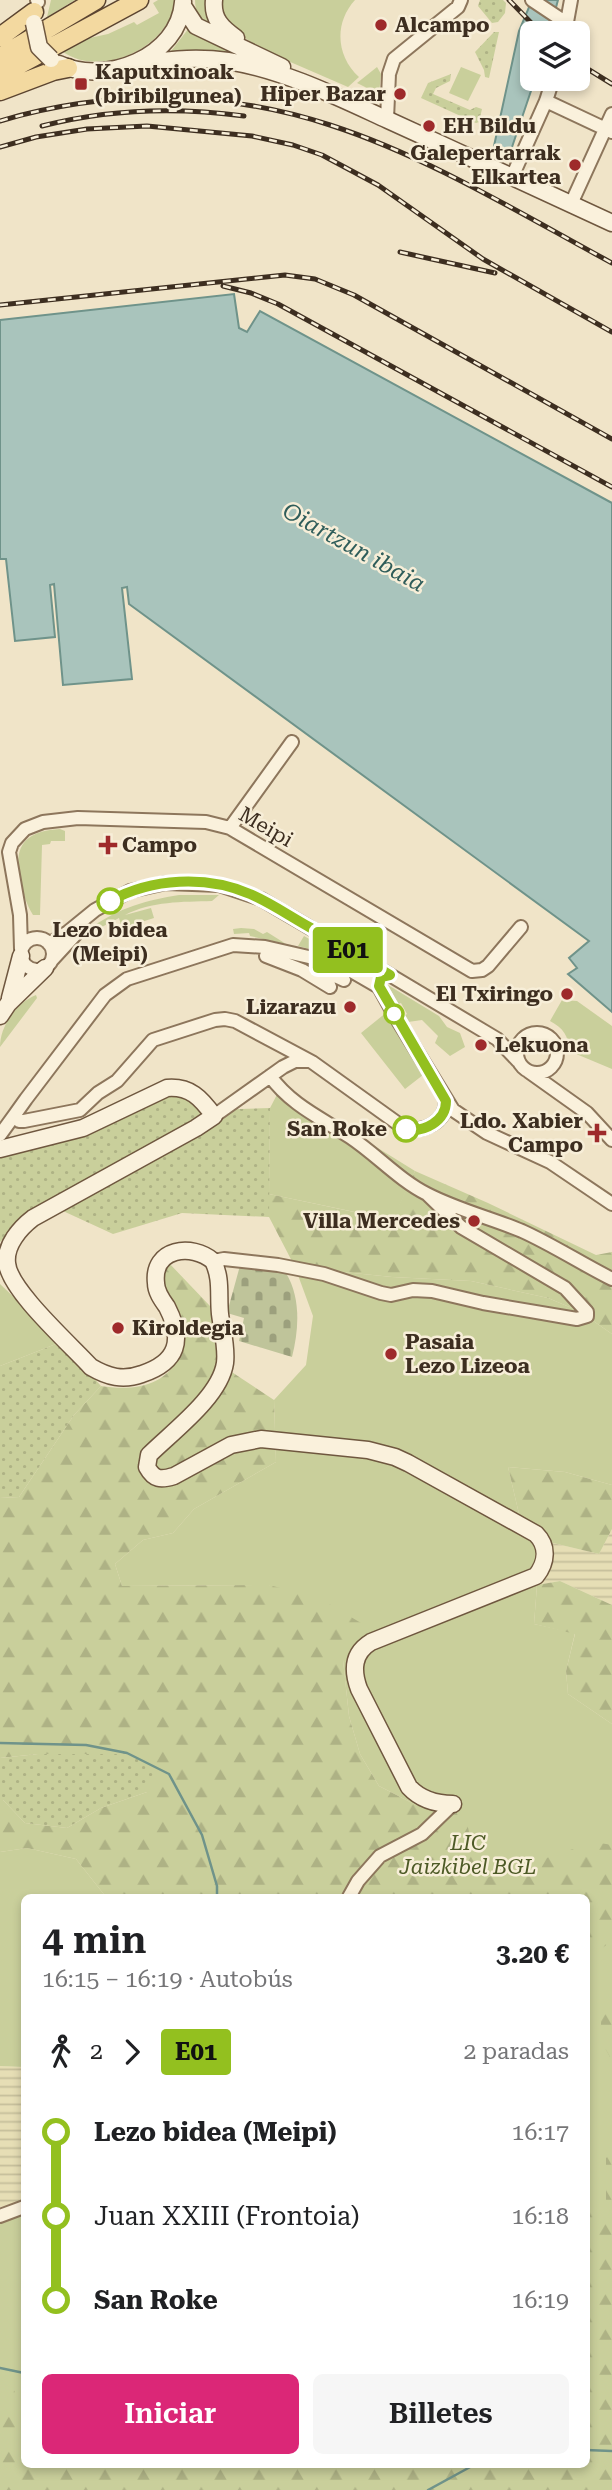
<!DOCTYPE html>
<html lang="es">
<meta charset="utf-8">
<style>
body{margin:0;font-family:"Roboto Serif",serif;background:#f6f6f6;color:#202124;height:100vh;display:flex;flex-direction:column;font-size:26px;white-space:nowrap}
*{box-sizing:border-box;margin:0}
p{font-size:23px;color:#757577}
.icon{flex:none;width:38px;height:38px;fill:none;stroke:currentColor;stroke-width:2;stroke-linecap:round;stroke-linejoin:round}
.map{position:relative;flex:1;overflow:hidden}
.sheet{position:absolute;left:21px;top:1894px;width:569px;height:574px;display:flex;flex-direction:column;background:#fff;border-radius:10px;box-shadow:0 4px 10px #0003}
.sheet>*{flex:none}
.badge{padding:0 14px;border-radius:5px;font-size:24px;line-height:46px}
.controls{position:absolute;left:520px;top:21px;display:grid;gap:14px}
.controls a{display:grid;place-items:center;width:70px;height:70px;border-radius:10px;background:#fff;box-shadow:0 4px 10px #0003;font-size:35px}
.map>.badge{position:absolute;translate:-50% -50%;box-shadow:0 0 0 4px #fff}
.legs{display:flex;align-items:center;gap:10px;height:77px;padding:0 21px;font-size:23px}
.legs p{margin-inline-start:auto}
.headline{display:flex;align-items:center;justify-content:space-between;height:119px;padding:0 21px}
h1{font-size:38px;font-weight:600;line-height:52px}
.primary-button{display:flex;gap:14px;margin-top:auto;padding:14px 21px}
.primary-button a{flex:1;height:80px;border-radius:10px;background:#db2777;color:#fff;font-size:28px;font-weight:600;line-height:80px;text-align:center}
.primary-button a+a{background:#f6f6f6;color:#202124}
ul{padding:0 21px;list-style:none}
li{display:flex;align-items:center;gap:24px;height:84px;font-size:26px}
li i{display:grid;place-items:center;width:10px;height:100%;margin:0 9px;background:currentColor}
li i::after{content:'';width:18px;height:18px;margin:-9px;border:5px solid;border-radius:50%;background:#fff}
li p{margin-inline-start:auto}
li:first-child i{background:linear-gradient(#0000 50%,currentColor 0)}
li:last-child i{background:linear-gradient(currentColor 50%,#0000 0)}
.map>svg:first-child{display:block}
.farmland{fill:url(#farmland-rules)}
.green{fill:#c9cf9b}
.forest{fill:url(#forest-firs)}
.cemetery{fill:url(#cemetery-stones)}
.garden{fill:url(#garden-dots)}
.water{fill:#a9c4bc;stroke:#6f938a;stroke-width:2}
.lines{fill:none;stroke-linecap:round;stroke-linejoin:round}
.stream{stroke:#6f938a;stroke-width:2.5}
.street-casing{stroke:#8d765c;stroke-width:16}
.secondary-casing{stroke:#6f573f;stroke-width:19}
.primary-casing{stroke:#5b4430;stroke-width:21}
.street{stroke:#faf1dc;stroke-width:12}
.secondary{stroke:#faf1dc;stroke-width:16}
.primary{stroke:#f3d9a0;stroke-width:18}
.rail-casing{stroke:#3d2e20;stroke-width:5}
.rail{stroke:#f7eed8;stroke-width:2.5;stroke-dasharray:8;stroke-linecap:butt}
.secondary-bridge-casing{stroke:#6f573f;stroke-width:19;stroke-linecap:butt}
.secondary-bridge{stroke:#faf1dc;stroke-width:16}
.line-1-casing{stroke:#fff;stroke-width:16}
.line-1{stroke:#93c01f;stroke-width:10}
.poi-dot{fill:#9e2a2b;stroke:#f7eed8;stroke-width:2.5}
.stop-1-dot{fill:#fff;stroke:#93c01f;stroke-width:3.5}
.labels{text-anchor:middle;stroke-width:5;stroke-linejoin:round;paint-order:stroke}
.poi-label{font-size:21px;font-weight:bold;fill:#3d2e20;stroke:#f7eed8;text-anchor:start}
.street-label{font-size:21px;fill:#3d2e20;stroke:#f7eed8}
.stop-label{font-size:21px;font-weight:bold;fill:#3d2e20;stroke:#f7eed8}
.park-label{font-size:21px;font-style:italic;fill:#4d5a26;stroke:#f7eed8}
.water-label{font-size:23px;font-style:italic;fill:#2f5d5a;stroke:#f7eed8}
</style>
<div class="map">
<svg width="612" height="2490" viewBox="0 0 612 2490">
<defs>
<pattern id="farmland-rules" width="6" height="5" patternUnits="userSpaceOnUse" patternTransform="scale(1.75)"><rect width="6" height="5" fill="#e6deb5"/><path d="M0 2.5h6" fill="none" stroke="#c6bf9b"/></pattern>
<pattern id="forest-firs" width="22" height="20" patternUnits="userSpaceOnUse" patternTransform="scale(1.75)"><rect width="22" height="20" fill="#c9cf9b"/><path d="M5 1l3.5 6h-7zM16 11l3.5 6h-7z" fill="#aeb285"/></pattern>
<pattern id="cemetery-stones" width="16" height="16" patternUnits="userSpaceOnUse" patternTransform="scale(1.75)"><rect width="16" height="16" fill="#bfc49a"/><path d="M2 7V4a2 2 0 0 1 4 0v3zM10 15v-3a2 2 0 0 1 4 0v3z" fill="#9ca07d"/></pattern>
<pattern id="garden-dots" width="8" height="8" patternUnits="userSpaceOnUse" patternTransform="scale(1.75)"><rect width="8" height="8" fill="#c9cf9b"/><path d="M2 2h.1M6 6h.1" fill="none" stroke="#aeb285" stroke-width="1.8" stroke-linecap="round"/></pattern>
</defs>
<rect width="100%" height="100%" fill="#f0e4c8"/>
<path class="farmland" d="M612 1529V1605L560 1581 537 1585 553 1543 599 1554Z
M0 2066 24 2067V2200L0 2207Z"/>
<path class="green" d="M51 0H75L47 17Z
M158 0H175C171 46 103 79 63 52L85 39 108 34 134 22 137 25 159 13 153 3Z
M195 0H208L213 25 210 27C200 20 195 13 195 0Z
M219 0H355C334 23 336 56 359 77L348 87 265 51 225 25Z
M189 28 248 58 168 55Z
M377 67 381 74 379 94 357 83Z
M461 67 481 75 468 101 449 93Z
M60 829 65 831V841H51L50 844 42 845 40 915H33C26 904 23 892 20 879 13 845 26 831 60 829Z
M179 895H219L212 901C182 902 152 901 125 915L151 908 154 918 122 928 119 918 96 930 92 927C119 908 147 900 179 895Z
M241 928 254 929 263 934 267 932 286 944 250 936 249 933 234 934 233 929Z
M304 936 338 955 337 956 298 946Z
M388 985 439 1016 447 1027 460 1033 465 1047 450 1056 435 1043 438 1036 422 1020 408 1022 404 1016 407 1014 401 1003 398 1004Z
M36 995 37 998 0 1047C0 1026 16 1003 36 995Z
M562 1000 577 1001 612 1026V1069L569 1051C569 1036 563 1028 550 1021Z
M387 1012 423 1075 405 1089 361 1033Z
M282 1085 302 1101 415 1171 393 1220 269 1194 270 1108Z
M295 1267 392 1277 471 1281 548 1298 579 1311 612 1334V1485L565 1472 508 1467 519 1514 553 1543 537 1585 534 1624 575 1633 566 1671 568 1694 612 1724V2490H0V2218L24 2209V2464H586V1897H342L443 1812 416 1805 379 1786 360 1754 349 1716 343 1660 269 1585 122 1586 115 1564 143 1540 173 1533 194 1509 276 1462 274 1400 306 1365 313 1316Z
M0 1284 61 1342 0 1366Z
M27 1848 76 1859 106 1897H24V2067L0 2066V1852Z"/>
<path class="forest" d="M415 1171 488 1203 596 1255 612 1252V1334L579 1311 548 1298 471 1281 392 1277 295 1267 269 1217V1194L392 1220Z
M168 1262 210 1306 218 1363 274 1400 276 1462 194 1509 173 1533 143 1540 115 1564 122 1586 269 1585 319 1598 361 1623 343 1660 349 1716 360 1754 379 1786 416 1805 443 1812 464 1810 480 1880 594 1842 612 1845V1941L598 1951 586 1967V1897H106L76 1859 27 1848 0 1852V1800H3L25 1823 67 1828 101 1808 147 1792 136 1754H38L0 1758V1498L19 1497 74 1415 101 1386C132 1391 166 1387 180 1355 184 1346 185 1332 182 1323 173 1296 156 1295 168 1262Z
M508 1467 565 1472 612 1485V1529L599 1554 553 1543 519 1514Z
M560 1581 612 1605V1724L568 1694 566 1671 575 1634 534 1624 537 1585Z
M612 2003V2056L610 2057 601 2041V2010Z
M612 2153V2490H0V2429L21 2372 24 2370V2464H586V2274L592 2271 586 2251V2201L606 2204V2158Z"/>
<path class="cemetery" d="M241 1262 286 1273C301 1298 299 1329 292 1357L239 1341 244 1318 227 1313Z"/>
<path class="garden" d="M480 0H503L506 3 505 13 498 22 492 23 478 6Z
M494 32H499L489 78 485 77 484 70 475 52Z
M451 74 450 81 436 88 433 94 470 110 476 107 482 109 479 122 476 123 421 98 428 83Z
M167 1088 209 1110 270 1108 269 1217 182 1213 113 1234 63 1211 34 1207 0 1242V1149L76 1130Z
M61 1342 101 1386 74 1415 19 1497 0 1498V1366Z
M38 1754H136L156 1767 147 1792 101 1808 67 1828 25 1823 3 1800H0V1758Z"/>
<path class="water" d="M532 0H558L549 33H532V79H535L510 153 494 146 519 31Z
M234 294 239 328 247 332 260 311 612 503V1012L568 974 577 968 569 958 589 941 129 604 127 587 122 588 132 679 63 685 54 584 50 585 55 637 15 641 6 559H0V320Z"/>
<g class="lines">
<path class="stream" d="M0 1743 86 1745 127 1753 169 1774 202 1835 217 1886V1897
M0 2368 24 2373
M586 2450 612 2451
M428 2490 472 2466 482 2464"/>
<g class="street-casing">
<path id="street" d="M37 0 38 2
M532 0 559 18
M565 33 571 0
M546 101 612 132
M387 119 389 74 394 59 458 7 461 0
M512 177 546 101 553 79
M571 204 612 114
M230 828 292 742
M21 954a16 16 0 1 1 32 0a16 16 0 1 1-32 0Z
M49 944 68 932 95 910 130 891 166 883 219 885 261 899 353 953 497 1039 518 1061
M21 949 20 915 9 852 12 843 25 829 43 822 78 818 206 822 230 828 472 971 482 970 488 966 521 927
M353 953 355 962 348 966 265 947 233 945 127 979 105 995 26 1099 16 1113V1117L19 1121H24L80 1110 98 1093 117 1081 153 1040 215 1020 225 1019 235 1021 312 1062 404 1128C422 1133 446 1123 446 1101
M266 956 302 970 330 987 322 970 344 980
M52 960 76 934
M372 964 379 987 394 1014 453 1110 487 1133 550 1162 612 1204
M341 965 379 987
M517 1053a20 20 0 1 1 40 0a20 20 0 1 1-40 0Z
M528 1071 587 1113 612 1140
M270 1076C291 1105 321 1118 350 1137 377 1155 399 1180 427 1194 458 1210 491 1218 522 1231 553 1245 582 1264 612 1279
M214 1116 283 1067 295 1061H308
M0 1135 16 1113
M213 1261 224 1259 278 1265 324 1274 381 1293 391 1295 413 1290 432 1291 483 1303 577 1319 587 1316V1312L565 1288 461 1227 427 1194
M349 1897 358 1881 380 1856 422 1834 453 1804
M0 2216 24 2207"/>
</g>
<g class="secondary-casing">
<path id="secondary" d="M214 0C212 19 222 28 236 38
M183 6 196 26 282 67
M59 64C105 86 179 57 183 2
M127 66C162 60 194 56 228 61 284 70 338 97 388 120 463 154 538 189 612 223
M10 998 21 956
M0 1016 8 1004 45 968
M0 1149 83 1128 167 1088C190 1086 201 1098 214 1116L196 1128 33 1218C20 1228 5 1245 7 1263 9 1290 71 1345 91 1367 108 1377 123 1381 142 1374 178 1362 184 1340 167 1307 162 1300 156 1292 156 1283 152 1248 192 1243 213 1261 222 1279 218 1295 220 1314 222 1330 227 1347 225 1363 220 1397 172 1432 149 1455L147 1467C154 1480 161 1480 174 1476L231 1445 261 1439 368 1450 395 1457 408 1463 536 1534C548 1546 547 1562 536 1576L371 1642C353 1653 352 1670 359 1689L409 1787C421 1800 436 1804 453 1804"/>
</g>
<g class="primary-casing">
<path id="primary" d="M0 37 34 12
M0 57 96 0
M0 75 139 0
M0 91 53 71 68 68"/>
</g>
<use href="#street" class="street"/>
<use href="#secondary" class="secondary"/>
<use href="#primary" class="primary"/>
<g class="rail-casing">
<path id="rail" d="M509 0 541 33
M578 63 612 84
M0 121C108 89 223 90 330 125 429 157 521 214 612 263
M42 126C108 109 177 107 244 116
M0 147 36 137 87 129 147 126 252 136 293 145 322 155 378 185 483 259 612 332
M400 252 495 273
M223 286 251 293 278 304 612 487
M0 305 285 275 315 279 354 295 612 439"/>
</g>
<use href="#rail" class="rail"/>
<g class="secondary-bridge-casing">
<path id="secondary-bridge" d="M34 23 39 47 51 59"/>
</g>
<use href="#secondary-bridge" class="secondary-bridge"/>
</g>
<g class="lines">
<g class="line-1-casing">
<path id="line-1" d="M110 901C152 878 206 875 250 894 271 903 291 917 311 928 338 944 364 959 390 975L381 977 379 986 446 1101C446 1121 424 1133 406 1129"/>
</g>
<use href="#line-1" class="line-1"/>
</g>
<g class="poi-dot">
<circle cx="381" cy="25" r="7"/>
<rect x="74" y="77" width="14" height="14" rx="3.5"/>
<circle cx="400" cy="94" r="7"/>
<circle cx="429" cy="126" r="7"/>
<circle cx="575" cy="165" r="7"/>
<path d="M104.5 834.5h7v7h7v7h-7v7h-7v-7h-7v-7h7z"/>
<circle cx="567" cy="994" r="7"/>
<circle cx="350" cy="1007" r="7"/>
<circle cx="481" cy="1045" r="7"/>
<path d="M593.5 1122.5h7v7h7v7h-7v7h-7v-7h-7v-7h7z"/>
<circle cx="474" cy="1221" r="7"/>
<circle cx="118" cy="1328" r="7"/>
<circle cx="391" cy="1354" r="7"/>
</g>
<g class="stop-1-dot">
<circle cx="110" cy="901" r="12"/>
<circle cx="394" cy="1014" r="9"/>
<circle cx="406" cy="1129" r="12"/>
</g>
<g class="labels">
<g class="poi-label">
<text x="395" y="32">Alcampo</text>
<text x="95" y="79">Kaputxinoak<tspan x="95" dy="24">(biribilgunea)</tspan></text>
<text x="386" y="101" text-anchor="end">Hiper Bazar</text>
<text x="443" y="133">EH Bildu</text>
<text x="561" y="160" text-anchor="end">Galepertarrak<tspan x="561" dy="24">Elkartea</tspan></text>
<text x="122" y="852">Campo</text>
<text x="553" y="1001" text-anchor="end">El Txiringo</text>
<text x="336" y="1014" text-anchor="end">Lizarazu</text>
<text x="495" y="1052">Lekuona</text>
<text x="583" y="1128" text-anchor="end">Ldo. Xabier<tspan x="583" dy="24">Campo</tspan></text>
<text x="460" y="1228" text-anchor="end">Villa Mercedes</text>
<text x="132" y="1335">Kiroldegia</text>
<text x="405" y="1349">Pasaia<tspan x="405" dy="24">Lezo Lizeoa</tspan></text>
</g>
<g class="street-label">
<text transform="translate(266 827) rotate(30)" y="7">Meipi</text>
</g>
<g class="stop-label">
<text x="110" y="937">Lezo bidea<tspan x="110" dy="24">(Meipi)</tspan></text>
<text x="387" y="1136" text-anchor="end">San Roke</text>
</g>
<g class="park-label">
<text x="468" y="1850">LIC<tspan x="468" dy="24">Jaizkibel BGL</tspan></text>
</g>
<g class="water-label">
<text transform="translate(354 547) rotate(29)" y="8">Oiartzun ibaia</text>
</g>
</g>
</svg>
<div class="controls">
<a><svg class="icon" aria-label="layers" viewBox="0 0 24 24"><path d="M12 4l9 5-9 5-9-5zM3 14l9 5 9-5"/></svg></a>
</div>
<b class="badge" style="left:348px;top:950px;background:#93c01f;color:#111">E01</b>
<section class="sheet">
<div class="headline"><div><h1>4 min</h1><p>16:15 – 16:19 · Autobús</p></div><b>3.20 €</b></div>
<div class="legs"><svg class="icon" aria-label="walk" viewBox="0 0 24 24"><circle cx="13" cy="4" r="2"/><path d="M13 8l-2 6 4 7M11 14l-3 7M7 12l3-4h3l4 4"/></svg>2<svg class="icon" aria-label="forward" viewBox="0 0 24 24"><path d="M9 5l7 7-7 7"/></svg><b class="badge" style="background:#93c01f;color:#111">E01</b><p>2 paradas</p></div>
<ul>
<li><i style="color:#93c01f"></i><b>Lezo bidea (Meipi)</b><p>16:17</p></li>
<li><i style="color:#93c01f"></i><span>Juan XXIII (Frontoia)</span><p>16:18</p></li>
<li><i style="color:#93c01f"></i><b>San Roke</b><p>16:19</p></li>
</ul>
<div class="primary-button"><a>Iniciar</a><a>Billetes</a></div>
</section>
</div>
